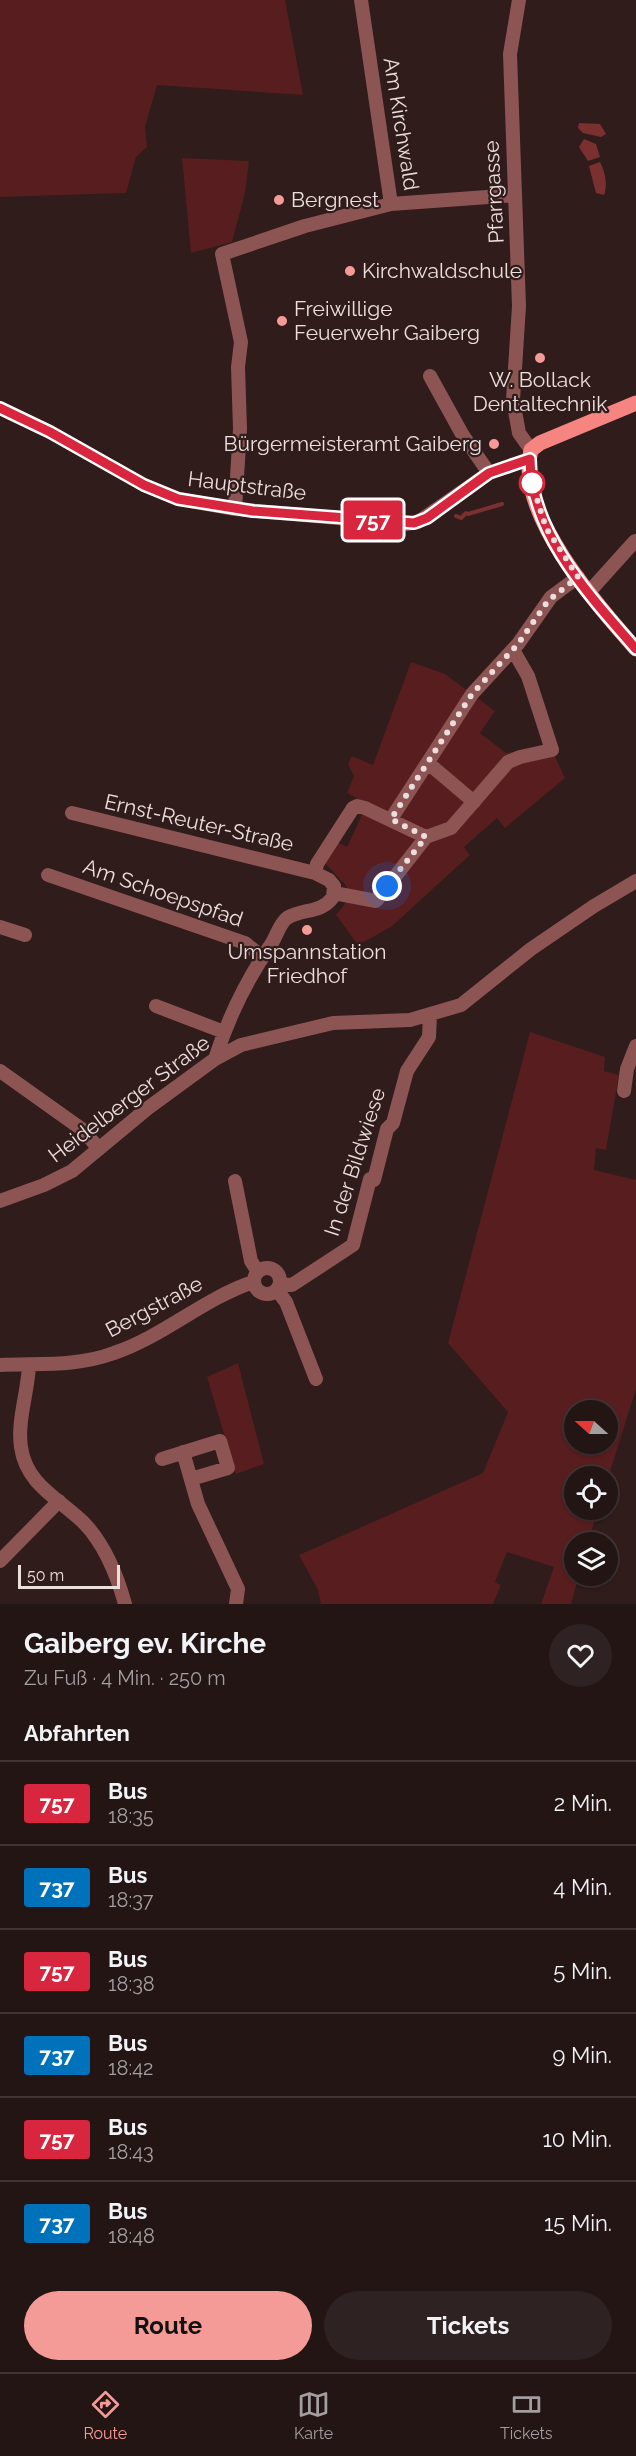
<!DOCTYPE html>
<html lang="de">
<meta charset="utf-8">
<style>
body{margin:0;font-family:Raleway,sans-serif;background:#2f2222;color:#f1f3f6;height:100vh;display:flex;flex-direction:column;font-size:22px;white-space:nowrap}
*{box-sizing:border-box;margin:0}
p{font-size:20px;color:#a39fa0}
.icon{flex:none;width:33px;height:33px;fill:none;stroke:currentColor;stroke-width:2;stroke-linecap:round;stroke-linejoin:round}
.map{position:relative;height:1604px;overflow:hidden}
.panel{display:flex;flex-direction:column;background:#231514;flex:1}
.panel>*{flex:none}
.badge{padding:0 12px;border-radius:4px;font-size:21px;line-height:39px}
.needle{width:39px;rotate:291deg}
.buttons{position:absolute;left:564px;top:1400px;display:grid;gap:12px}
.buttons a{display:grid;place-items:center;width:54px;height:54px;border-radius:50%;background:#231514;box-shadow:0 2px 4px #0004,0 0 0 2px #403434;font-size:30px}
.scale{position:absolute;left:18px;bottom:15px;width:102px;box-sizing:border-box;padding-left:6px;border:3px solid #ecdedd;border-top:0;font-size:16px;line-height:21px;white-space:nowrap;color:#ecdedd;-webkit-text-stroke:4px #2f1c1b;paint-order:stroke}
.you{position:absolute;width:30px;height:30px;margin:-15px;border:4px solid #fff;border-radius:50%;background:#1a73e8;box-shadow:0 0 0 9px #1a73e833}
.map>.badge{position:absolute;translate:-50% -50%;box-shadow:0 0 0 3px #fff}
h2{padding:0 24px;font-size:22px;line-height:54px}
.round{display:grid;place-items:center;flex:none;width:63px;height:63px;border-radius:32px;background:#2f2222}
.summary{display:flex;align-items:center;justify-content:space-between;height:102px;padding:0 24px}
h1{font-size:28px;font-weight:700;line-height:45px}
.primary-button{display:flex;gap:12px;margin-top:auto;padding:12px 24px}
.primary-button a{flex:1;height:69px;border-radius:36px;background:#f59b97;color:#111;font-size:24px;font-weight:700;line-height:69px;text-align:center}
.primary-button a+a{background:#2f2222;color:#f1f3f6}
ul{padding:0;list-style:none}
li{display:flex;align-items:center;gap:18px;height:84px;padding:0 24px;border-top:2px solid #403434}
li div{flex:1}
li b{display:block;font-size:22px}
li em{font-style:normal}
li .badge{min-width:66px;font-weight:700;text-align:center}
.dock{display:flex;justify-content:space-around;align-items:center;height:84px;border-top:2px solid #403434;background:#231514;font-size:16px;color:#a39fa0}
.dock a{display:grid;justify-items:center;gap:3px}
.dock .selected{color:#f59b97}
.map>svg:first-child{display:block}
.green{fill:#581d1e;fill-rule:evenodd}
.water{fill:#7b3030}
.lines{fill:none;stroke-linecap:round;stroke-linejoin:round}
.stream{stroke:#7b3030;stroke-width:4}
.minor{stroke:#8c5452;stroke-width:14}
.major{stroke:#f68481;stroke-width:15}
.line-casing{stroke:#fff;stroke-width:14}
.line{stroke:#d7263d;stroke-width:9}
.walk{stroke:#ecdedd;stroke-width:6;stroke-dasharray:0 10.8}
.poi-dot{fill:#f59b97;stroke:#2f1c1b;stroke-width:2}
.stop-dot{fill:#fff;stroke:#d7263d;stroke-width:3}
.labels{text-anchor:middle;stroke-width:4.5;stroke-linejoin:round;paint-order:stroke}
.street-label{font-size:21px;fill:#ecdedd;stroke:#2f1c1b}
.poi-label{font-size:21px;fill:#ecdedd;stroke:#2f1c1b;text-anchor:start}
</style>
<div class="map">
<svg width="636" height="1604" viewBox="0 0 636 1604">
<rect width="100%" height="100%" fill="#2f1c1b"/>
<path class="green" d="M0 0H285L303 95 157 85 145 127 147 147 136 157 126 193 0 197Z
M182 158 249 161 245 193 232 242 191 253Z
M411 662 445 674 495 711 480 733 506 753 546 746 553 752 565 778 505 828 497 818 464 847 470 855 391 927 358 945 336 915 345 904 347 887 325 863 336 842 347 847 367 804 347 793 354 776 348 764 352 756 373 765Z
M530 1032 605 1057 604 1071 619 1075 606 1150 596 1148 594 1170 636 1180V1389L608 1478 574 1476V1509H598L588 1542H574V1575H579L571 1604H541L554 1567 507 1552 495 1582 501 1585 493 1604H321L318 1590 299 1555 483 1473 508 1412 448 1343ZM574 1410H608V1443H574Z
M238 1363 264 1464 236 1474 207 1377Z"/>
<path class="water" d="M579 123 600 124 606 134 601 137 583 133 578 128Z
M584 139 596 144 600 157 588 161 579 147Z
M600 162C605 171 608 186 604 195L596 193 589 166Z"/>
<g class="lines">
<path class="stream" d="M468 514 502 504
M456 516 461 518 466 513"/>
<path class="minor" d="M361 0 391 204 515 195
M519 0 510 54 519 306 513 400 519 433 531 450
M430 376 462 434 489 473
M0 408 50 432 144 485 179 499 235 509 406 524 418 522 489 473 529 459
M235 509 240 429 238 367 241 342 222 254 305 226 391 204
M589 592 635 541
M428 763 474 802
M72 813 315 873
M391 819 472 694 518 644 551 597 578 577
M48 875 245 943 261 956
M334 893 376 901 426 837 451 828 508 762 520 757 552 750 528 676 513 650
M0 927 25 935
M156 1006 224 1032
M215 1059C228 1018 246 981 270 946 276 938 279 924 287 918 303 908 321 914 333 897L334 886 329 880 315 873 317 864 353 808 357 806 365 808 426 837
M0 1071 83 1130 99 1149
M624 1091 627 1069 636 1046
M235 1181 251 1261 258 1272
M0 1201 44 1185 72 1171 148 1108 215 1059 241 1045 333 1023 410 1020 461 1005 531 949 594 906 636 881
M254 1281a13 13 0 1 1 26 0a13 13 0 1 1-26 0Z
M280 1284 292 1285 353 1245 370 1179 374 1180 387 1129 393 1123 407 1071 429 1037 430 1016
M277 1290 286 1302 316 1379
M0 1365C39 1363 76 1367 114 1353 164 1336 203 1299 253 1282
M29 1365C28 1392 17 1421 21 1447 26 1485 60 1499 84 1523 105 1545 117 1575 125 1604
M183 1452 198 1504 238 1589 236 1604
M162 1459 220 1441 228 1468 191 1479
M0 1561 59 1501"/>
<path class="major" d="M636 403 540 443 531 450C515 513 597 605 636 649"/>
</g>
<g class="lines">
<g class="line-casing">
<path id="line" d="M0 408 50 432 144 485 178 499 253 511 414 523 427 518 489 473 530 459C530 533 590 596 636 649"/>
</g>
<use href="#line" class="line"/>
<path class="walk" d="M387 886 426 837 391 819 472 694 518 644 548 601 578 577 546 528 532 483"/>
</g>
<g class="poi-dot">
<circle cx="279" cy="200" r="6"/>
<circle cx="350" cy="271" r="6"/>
<circle cx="282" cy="321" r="6"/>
<circle cx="540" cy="358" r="6"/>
<circle cx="494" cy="444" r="6"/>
<circle cx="307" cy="930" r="6"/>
</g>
<circle class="stop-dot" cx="532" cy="483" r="12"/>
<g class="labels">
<g class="street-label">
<text transform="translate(401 124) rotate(81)" y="7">Am Kirchwald</text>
<text transform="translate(494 192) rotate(-93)" y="7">Pfarrgasse</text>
<text transform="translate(247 486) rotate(7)" y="7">Hauptstraße</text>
<text transform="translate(199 823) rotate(13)" y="7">Ernst-Reuter-Straße</text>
<text transform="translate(163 893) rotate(19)" y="7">Am Schoepspfad</text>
<text transform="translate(129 1099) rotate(-37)" y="7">Heidelberger Straße</text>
<text transform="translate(355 1162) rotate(-72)" y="7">In der Bildwiese</text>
<text transform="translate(154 1307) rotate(-28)" y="7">Bergstraße</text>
</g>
<g class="poi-label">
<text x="291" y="207">Bergnest</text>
<text x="362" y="278">Kirchwaldschule</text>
<text x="294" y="316">Freiwillige<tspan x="294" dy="24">Feuerwehr Gaiberg</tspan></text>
<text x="540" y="387" text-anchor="middle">W. Bollack<tspan x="540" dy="24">Dentaltechnik</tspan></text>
<text x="482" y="451" text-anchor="end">Bürgermeisteramt Gaiberg</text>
<text x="307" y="959" text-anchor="middle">Umspannstation<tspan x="307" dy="24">Friedhof</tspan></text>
</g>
</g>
</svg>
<div class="buttons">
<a><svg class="needle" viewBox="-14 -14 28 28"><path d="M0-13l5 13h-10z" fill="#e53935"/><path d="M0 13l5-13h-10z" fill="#a39fa0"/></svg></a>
<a><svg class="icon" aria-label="locate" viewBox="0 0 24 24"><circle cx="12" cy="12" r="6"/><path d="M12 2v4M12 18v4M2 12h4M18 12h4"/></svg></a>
<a><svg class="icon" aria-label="layers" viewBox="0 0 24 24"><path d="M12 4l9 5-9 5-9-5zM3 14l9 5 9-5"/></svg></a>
</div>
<div class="scale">50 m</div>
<div class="you" style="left:387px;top:886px"></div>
<b class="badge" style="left:373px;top:520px;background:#d7263d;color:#fff">757</b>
</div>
<section class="panel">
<div class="summary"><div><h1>Gaiberg ev. Kirche</h1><p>Zu Fuß · 4 Min. · 250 m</p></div><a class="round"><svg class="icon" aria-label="heart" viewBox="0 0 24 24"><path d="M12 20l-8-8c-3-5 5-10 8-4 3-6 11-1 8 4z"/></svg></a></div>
<h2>Abfahrten</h2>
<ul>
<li><span class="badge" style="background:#d7263d;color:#fff">757</span><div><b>Bus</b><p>18:35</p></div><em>2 Min.</em></li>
<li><span class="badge" style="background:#0072bc;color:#fff">737</span><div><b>Bus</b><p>18:37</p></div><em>4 Min.</em></li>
<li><span class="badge" style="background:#d7263d;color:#fff">757</span><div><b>Bus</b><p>18:38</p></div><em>5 Min.</em></li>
<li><span class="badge" style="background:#0072bc;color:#fff">737</span><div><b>Bus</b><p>18:42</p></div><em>9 Min.</em></li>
<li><span class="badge" style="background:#d7263d;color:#fff">757</span><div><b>Bus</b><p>18:43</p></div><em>10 Min.</em></li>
<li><span class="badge" style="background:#0072bc;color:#fff">737</span><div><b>Bus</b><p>18:48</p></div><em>15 Min.</em></li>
</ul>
<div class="primary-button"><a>Route</a><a>Tickets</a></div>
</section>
<nav class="dock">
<a class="selected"><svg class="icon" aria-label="directions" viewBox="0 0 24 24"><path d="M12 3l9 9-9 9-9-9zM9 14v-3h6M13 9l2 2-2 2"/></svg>Route</a>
<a><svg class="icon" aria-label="map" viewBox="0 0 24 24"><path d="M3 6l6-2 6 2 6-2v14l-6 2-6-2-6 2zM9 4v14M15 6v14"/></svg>Karte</a>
<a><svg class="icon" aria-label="tickets" viewBox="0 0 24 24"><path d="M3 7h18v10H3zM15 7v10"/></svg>Tickets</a>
</nav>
